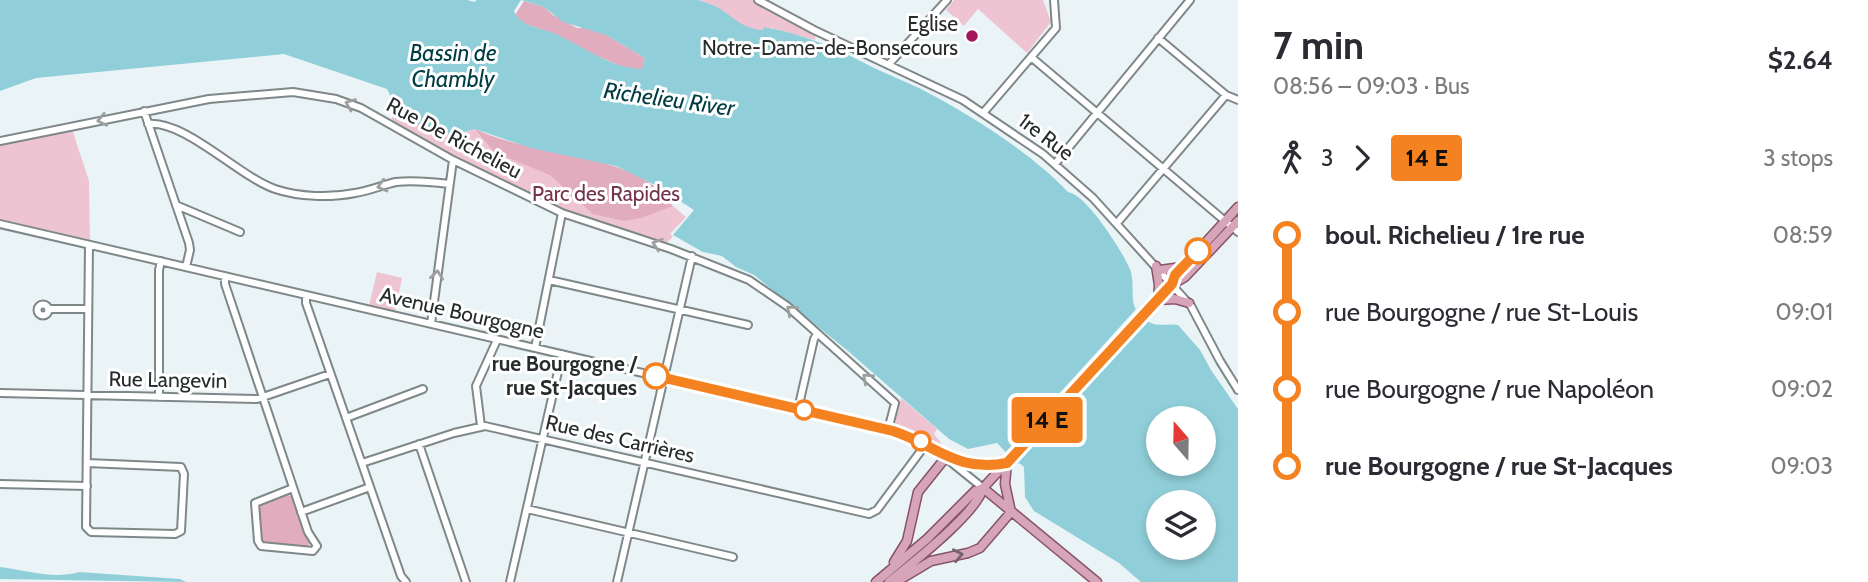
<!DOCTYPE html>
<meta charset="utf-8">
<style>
body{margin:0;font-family:Cabin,sans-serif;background:#f2f2f3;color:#2b2b33;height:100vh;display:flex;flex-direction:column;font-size:26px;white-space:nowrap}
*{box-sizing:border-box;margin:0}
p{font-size:23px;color:#7c7c81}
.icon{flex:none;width:38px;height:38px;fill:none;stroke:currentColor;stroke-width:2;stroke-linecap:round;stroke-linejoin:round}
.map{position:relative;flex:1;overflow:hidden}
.sheet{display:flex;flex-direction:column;background:#fff;width:630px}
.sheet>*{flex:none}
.badge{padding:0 14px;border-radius:5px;font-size:24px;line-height:46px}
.needle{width:46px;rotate:340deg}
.controls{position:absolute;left:1146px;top:406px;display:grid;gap:14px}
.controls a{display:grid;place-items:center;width:70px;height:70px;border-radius:50%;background:#fff;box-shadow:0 4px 10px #0003;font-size:35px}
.map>.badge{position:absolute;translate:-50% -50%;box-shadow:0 0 0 4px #fff}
.legs{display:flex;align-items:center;gap:10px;height:77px;padding:0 35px;font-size:23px}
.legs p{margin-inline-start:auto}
.summary{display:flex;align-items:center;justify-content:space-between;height:119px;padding:0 35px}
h1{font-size:38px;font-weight:800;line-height:52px}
ul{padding:0 35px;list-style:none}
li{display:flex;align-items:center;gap:24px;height:77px;font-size:26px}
li i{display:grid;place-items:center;width:10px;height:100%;margin:0 9px;background:currentColor}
li i::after{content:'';width:18px;height:18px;margin:-9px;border:5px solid;border-radius:50%;background:#fff}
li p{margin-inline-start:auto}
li:first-child i{background:linear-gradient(#0000 50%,currentColor 0)}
li:last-child i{background:linear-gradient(currentColor 50%,#0000 0)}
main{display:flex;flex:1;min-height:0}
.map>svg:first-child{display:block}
.green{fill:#eec4d2}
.forest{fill:#e0acbe}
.water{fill:#90cfd9;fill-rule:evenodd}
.pier{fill:#eaf3f5}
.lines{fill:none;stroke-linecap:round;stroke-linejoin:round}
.minor-casing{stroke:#7f8889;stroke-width:10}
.major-casing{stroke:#885368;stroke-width:11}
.minor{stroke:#fff;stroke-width:6}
.major{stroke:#d7a5b8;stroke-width:8}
.oneway{stroke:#9ea0a0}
.oneway2{stroke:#76626b}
.line-1-casing{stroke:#fff;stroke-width:16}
.line-1{stroke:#f58220;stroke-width:10}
.poi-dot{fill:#a3175f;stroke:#fff;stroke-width:2.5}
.stop-1-dot{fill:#fff;stroke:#f58220;stroke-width:3.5}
.labels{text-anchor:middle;stroke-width:6;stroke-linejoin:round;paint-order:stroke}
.poi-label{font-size:21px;fill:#272b2c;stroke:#fff;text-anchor:end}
.street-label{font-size:21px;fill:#272b2c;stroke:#fff}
.park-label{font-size:21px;fill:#74344e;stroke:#fff}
.stop-label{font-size:21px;font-weight:bold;fill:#272b2c;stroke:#fff;text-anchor:end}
.water-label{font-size:23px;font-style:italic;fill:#003c43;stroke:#fff}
</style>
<main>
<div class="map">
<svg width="1238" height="582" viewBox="0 0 1238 582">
<rect width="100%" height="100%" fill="#eaf3f5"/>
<path class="green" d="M698 0H758L773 8 776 13 816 34 815 40 772 28 759 31 741 25 717 7Z
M954 0H1043L1051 22 1027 53 978 9 964 26 946 10Z
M395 105 423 128 453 135 475 129 497 139 531 148 673 206 686 217 670 234 673 236 667 243 558 208 450 156 391 122Z
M71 126 89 181 90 241 0 221V141Z
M377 272 402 278 395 312 369 306Z
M901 398 937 429 934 434 941 443 940 446 894 427Z"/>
<path class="forest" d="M524 1 544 7 553 15 577 28H588L606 35 645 58 642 70 627 69 574 46 557 35 523 23 515 15Z
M475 129C531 155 598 150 650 183 659 189 666 199 673 206L641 218 624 221 593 214 550 175 494 152Z
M285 494 293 497 306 535 310 542 308 547 262 542 257 506Z"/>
<path class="water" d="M0 0H467L474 2 477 0H698C704 2 710 4 715 6 732 15 743 30 763 30L764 27C802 33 840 50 874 68 889 75 904 81 919 88 968 113 1030 152 1068 192 1087 195 1121 250 1128 265 1140 288 1121 307 1151 323 1159 327 1170 323 1178 325L1200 350 1211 370 1238 409V582H1141L1119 563 1034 511 1025 497 1024 467 1019 463 1017 464 997 443 968 449 949 439 848 351 754 275 736 267 722 256 703 252 673 235 694 210 653 184 616 166 531 148 475 129 453 135 423 128 395 105 387 89 284 54 36 78 0 91ZM521 0 544 7 563 22 606 35 645 58 642 69C610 68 584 47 556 34 542 28 520 27 514 11ZM1158 418H1204V464H1158ZM1158 502H1204V548H1158Z
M0 567C26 570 53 580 79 572L180 579 186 582 0 579Z"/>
<path class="pier" d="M1138 307 1151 318 1013 465 1001 453H1005Z"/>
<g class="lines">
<g class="minor-casing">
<path id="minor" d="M758 0 814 30 963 100 1043 154 1093 198 1191 306 1220 361 1238 390
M1158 38 1226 95 1238 100
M1031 57 1238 232
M889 64 947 0
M144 111 189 243 190 250 186 267
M984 112 1056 28 1054 0
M148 124C185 120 238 176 275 189 299 197 330 198 355 193 369 191 382 185 396 182 412 180 433 182 449 184
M0 141 209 99 293 92 336 99 361 108 453 160 562 213 671 249 749 280 787 306 895 403 888 430
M1055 164 1190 0
M176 205 240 232
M1117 223 1226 95
M0 224 893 431 931 446 983 488
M225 276V284L308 532 317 546 313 551 261 546 258 541 255 503 293 488
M549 280 748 325
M306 295V303L401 576 406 582
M37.5 310a5.5 5.5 0 1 1 11 0a5.5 5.5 0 1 1-11 0Z
M48 309H87
M431 324 453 160
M535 348 562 213
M0 393 257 399 330 374
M159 397V270L161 261
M798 409 814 339 817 334
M346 418 423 389
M481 426 476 386 497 340
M419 444 466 582
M87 463 181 467 184 474 181 531 175 534 91 532 86 527 89 245
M362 463 454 433 485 426 869 514 877 510 926 444
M0 484 87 486
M527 509 733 557
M301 512 370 487
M510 582 562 354
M617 582 692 256"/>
</g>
<g class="major-casing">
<path id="major" d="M1156 266 1159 285 1158 300
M1160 270 1182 267
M1173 284 1176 275 1238 207
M1158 300 1175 299 1189 303
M983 488 1097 582
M894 562 907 541 918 492 946 457 977 465 1007 463
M876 582 927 539 975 491 983 488 1173 284 1185 277 1238 221
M889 582C911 564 977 513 983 488
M896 582 931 561 968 553 980 548 1011 512 1005 484 1007 463"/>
</g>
<use href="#minor" class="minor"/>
<use href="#major" class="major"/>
</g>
<defs><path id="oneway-chevron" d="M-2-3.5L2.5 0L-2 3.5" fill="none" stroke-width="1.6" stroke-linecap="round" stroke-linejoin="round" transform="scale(1.75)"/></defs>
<g class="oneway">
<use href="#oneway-chevron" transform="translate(350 104) rotate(-158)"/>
<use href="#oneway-chevron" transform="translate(102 120) rotate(168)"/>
<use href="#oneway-chevron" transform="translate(382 186) rotate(165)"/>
<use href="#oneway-chevron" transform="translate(657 244) rotate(-162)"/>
<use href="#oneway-chevron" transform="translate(437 275) rotate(-83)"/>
<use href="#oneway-chevron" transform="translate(791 310) rotate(-139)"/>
<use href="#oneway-chevron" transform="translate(867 378) rotate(-138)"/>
</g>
<use class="oneway2" href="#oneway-chevron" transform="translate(958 555) rotate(-11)"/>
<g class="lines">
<g class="line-1-casing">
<path id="line-1" d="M656 376 893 431C936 445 957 473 1007 463L1172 284 1175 275 1198 251"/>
</g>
<use href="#line-1" class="line-1"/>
</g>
<circle class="poi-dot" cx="972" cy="36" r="7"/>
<g class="stop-1-dot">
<circle cx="1198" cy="251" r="12"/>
<circle cx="656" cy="376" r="12"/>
<circle cx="804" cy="410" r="9"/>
<circle cx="921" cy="441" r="9"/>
</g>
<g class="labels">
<g class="poi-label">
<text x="958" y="31">Eglise<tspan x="958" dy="24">Notre-Dame-de-Bonsecours</tspan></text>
</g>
<g class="street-label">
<text transform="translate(1046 137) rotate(37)" y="7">1re Rue</text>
<text transform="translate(454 138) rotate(28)" y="7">Rue De Richelieu</text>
<text transform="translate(462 313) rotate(13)" y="7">Avenue Bourgogne</text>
<text transform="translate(168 380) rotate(1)" y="7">Rue Langevin</text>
<text transform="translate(620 439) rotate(13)" y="7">Rue des Carrières</text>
</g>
<g class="park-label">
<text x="606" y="201">Parc des Rapides</text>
</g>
<g class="stop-label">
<text x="637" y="371">rue Bourgogne /<tspan x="637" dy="24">rue St-Jacques</tspan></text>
</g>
<g class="water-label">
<text x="453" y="61">Bassin de<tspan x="453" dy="26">Chambly</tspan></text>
<text transform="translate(669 99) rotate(8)" y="8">Richelieu River</text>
</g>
</g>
</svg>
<div class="controls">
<a><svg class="needle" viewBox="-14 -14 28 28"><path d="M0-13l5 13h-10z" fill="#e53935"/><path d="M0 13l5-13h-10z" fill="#7c7c81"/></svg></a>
<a><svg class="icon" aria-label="layers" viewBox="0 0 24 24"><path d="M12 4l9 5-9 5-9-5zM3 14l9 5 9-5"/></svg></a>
</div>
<b class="badge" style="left:1047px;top:420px;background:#f58220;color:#111">14 E</b>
</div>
<section class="sheet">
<div class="summary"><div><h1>7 min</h1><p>08:56 – 09:03 · Bus</p></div><b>$2.64</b></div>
<div class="legs"><svg class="icon" aria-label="walk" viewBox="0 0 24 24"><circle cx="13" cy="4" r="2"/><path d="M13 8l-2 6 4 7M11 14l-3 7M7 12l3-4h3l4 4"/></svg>3<svg class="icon" aria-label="forward" viewBox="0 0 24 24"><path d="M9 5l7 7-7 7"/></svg><b class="badge" style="background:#f58220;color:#111">14 E</b><p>3 stops</p></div>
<ul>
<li><i style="color:#f58220"></i><b>boul. Richelieu / 1re rue</b><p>08:59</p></li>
<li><i style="color:#f58220"></i><span>rue Bourgogne / rue St-Louis</span><p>09:01</p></li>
<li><i style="color:#f58220"></i><span>rue Bourgogne / rue Napoléon</span><p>09:02</p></li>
<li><i style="color:#f58220"></i><b>rue Bourgogne / rue St-Jacques</b><p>09:03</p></li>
</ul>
</section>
</main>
